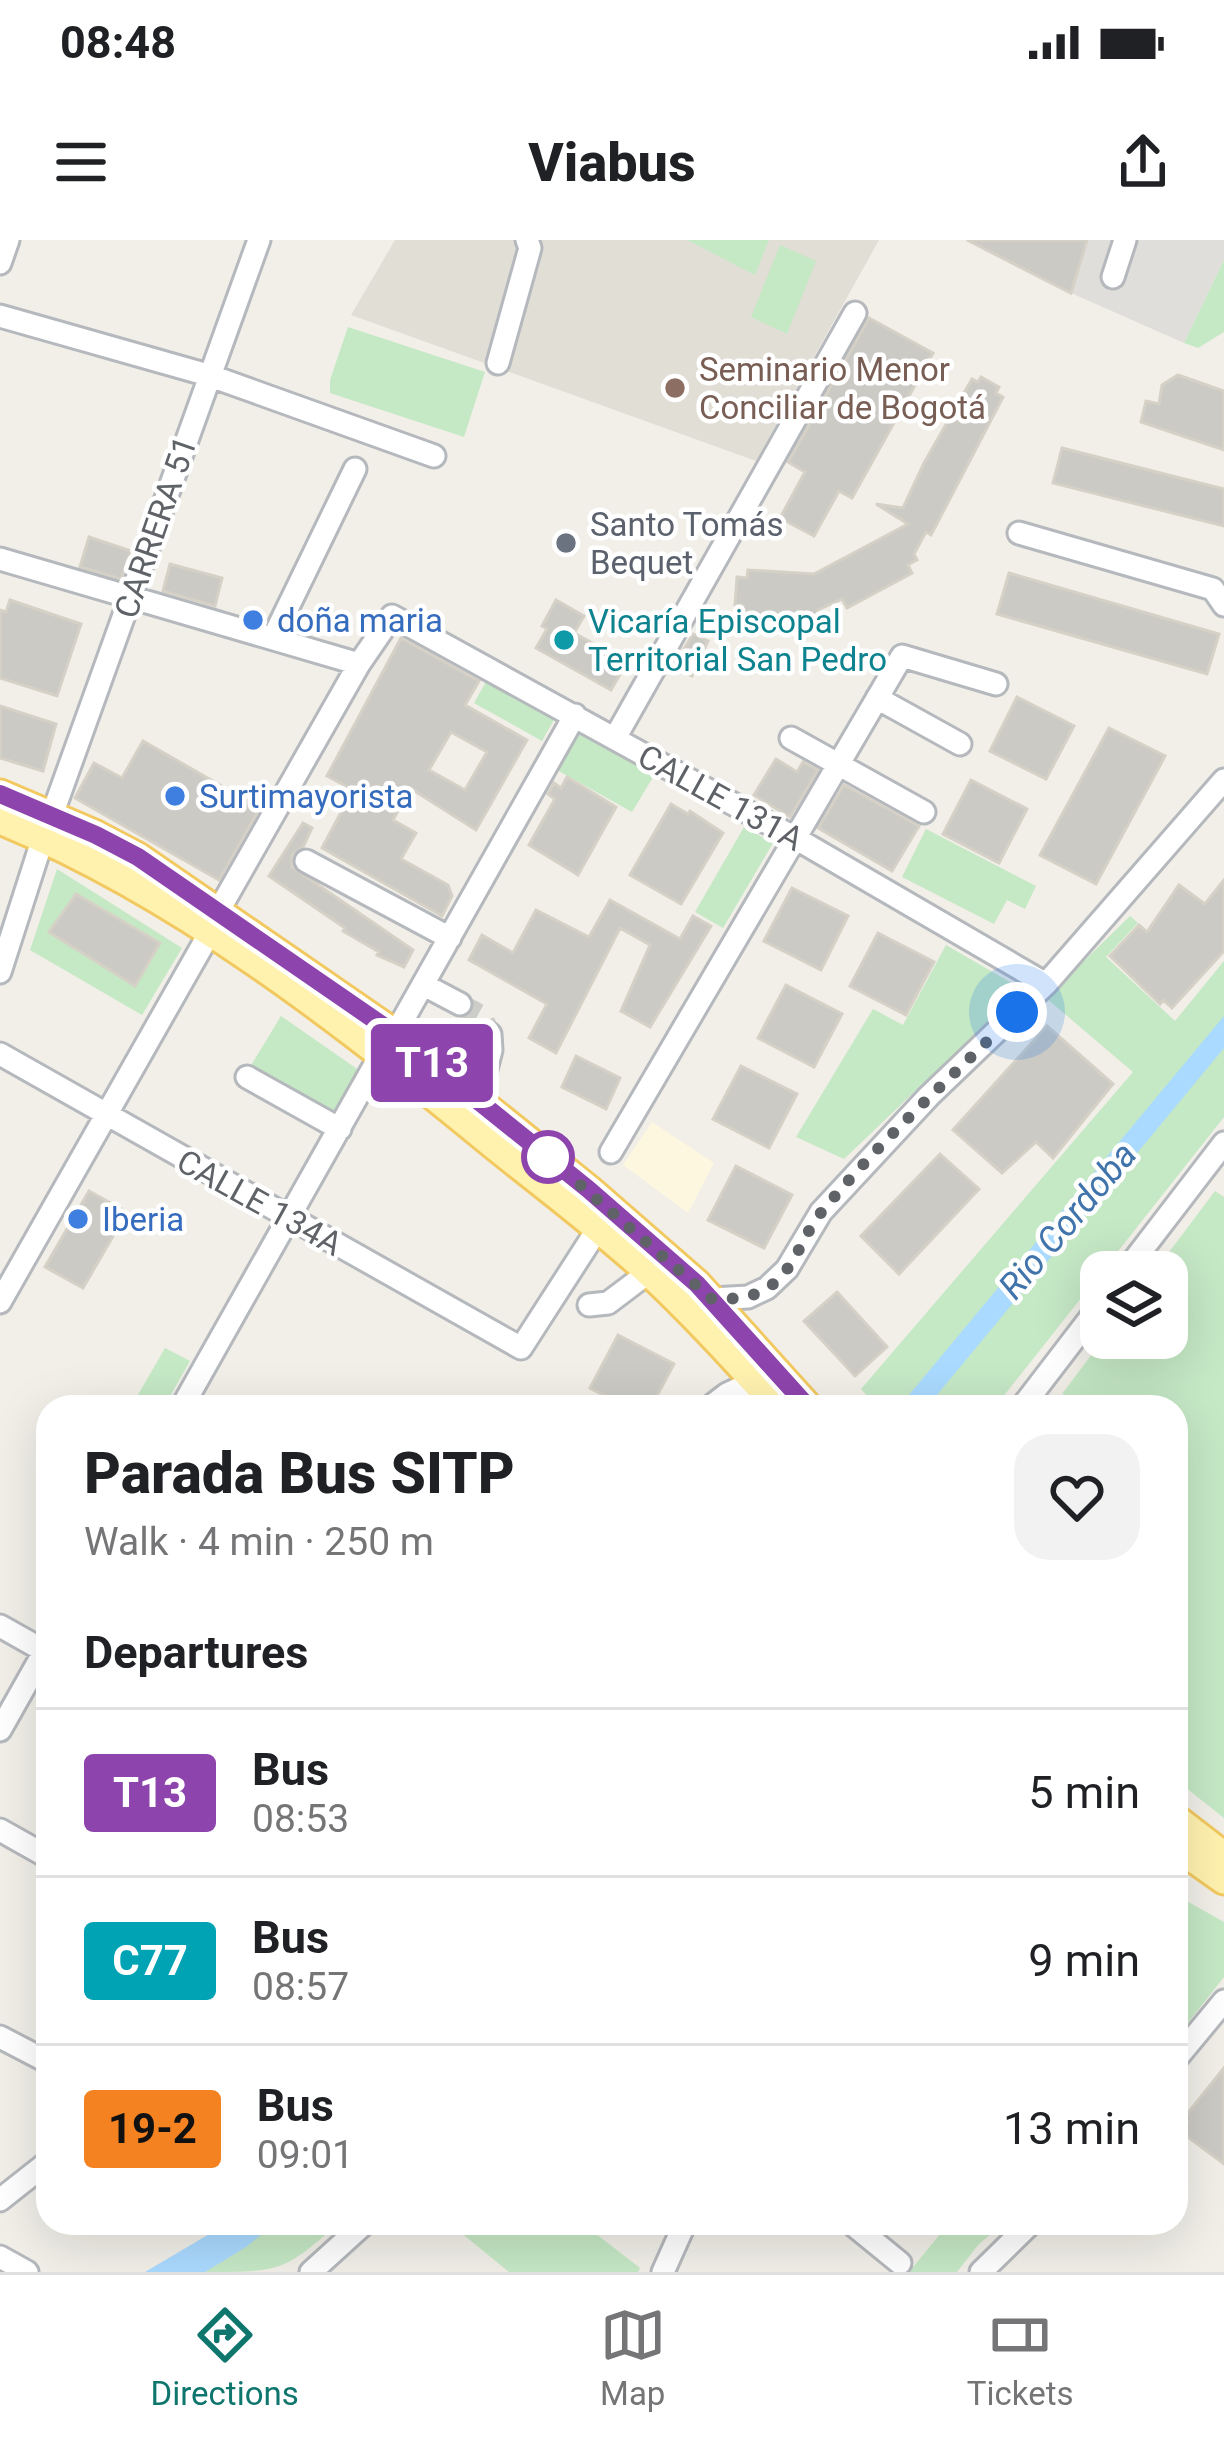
<!DOCTYPE html>
<meta charset="utf-8">
<style>
body{margin:0;font-family:Roboto,sans-serif;background:#f2f2f2;color:#202124;height:100vh;display:flex;flex-direction:column;font-size:45px;white-space:nowrap}
*{box-sizing:border-box;margin:0}
p{font-size:39px;color:#757577}
.icon{flex:none;width:66px;height:66px;fill:none;stroke:currentColor;stroke-width:2;stroke-linecap:round;stroke-linejoin:round}
.map{position:relative;flex:1;overflow:hidden}
.details{position:absolute;left:36px;top:1155px;width:1152px;height:840px;display:flex;flex-direction:column;background:#fff;border-radius:36px;box-shadow:0 12px 48px #0002}
.details>*{flex:none}
.badge{padding:0 24px;border-radius:9px;font-size:42px;line-height:78px}
.buttons{position:absolute;left:1080px;top:1011px;display:grid;gap:24px}
.buttons a{display:grid;place-items:center;width:108px;height:108px;border-radius:24px;background:#fff;box-shadow:0 12px 48px #0002;font-size:60px}
.you{position:absolute;width:60px;height:60px;margin:-30px;border:9px solid #fff;border-radius:50%;background:#1a73e8;box-shadow:0 0 0 18px #1a73e833}
.map>.badge{position:absolute;translate:-50% -50%;box-shadow:0 0 0 6px #fff}
h2{padding:0 48px;font-size:45px;line-height:108px}
.round{display:grid;place-items:center;flex:none;width:126px;height:126px;border-radius:36px;background:#f2f2f2}
.head{display:flex;align-items:center;justify-content:space-between;height:204px;padding:0 48px}
h1{font-size:57px;font-weight:800;line-height:90px}
ul{padding:0;list-style:none}
li{display:flex;align-items:center;gap:36px;height:168px;padding:0 48px;border-top:3px solid #e0e0e0}
li div{flex:1}
li b{display:block;font-size:45px}
li em{font-style:normal}
li .badge{min-width:132px;font-weight:700;text-align:center}
.status{display:flex;justify-content:space-between;align-items:center;height:84px;padding:0 60px;background:#fff;direction:ltr}
.status svg{height:33px;fill:currentColor}
header{display:flex;justify-content:space-between;align-items:center;height:156px;padding:0 48px;background:#fff;font-size:54px;font-weight:800}
.dock{display:flex;justify-content:space-around;align-items:center;height:168px;border-top:3px solid #e0e0e0;background:#fff;font-size:33px;color:#757577}
.dock a{display:grid;justify-items:center;gap:6px}
.dock .on{color:#0f766e}
.map>svg:first-child{display:block}
.commercial{fill:#fef7e0}
.industrial{fill:#e0deda}
.education{fill:#e1ded6}
.green{fill:#c5e8c5}
.water{fill:#aadaff}
.building{fill:#cccac5;stroke:#d6d1c6;stroke-width:3;fill-rule:evenodd}
.lines{fill:none;stroke-linecap:round;stroke-linejoin:round}
.minor-tunnel{stroke:#ccccc8;stroke-width:21;stroke-dasharray:21 10;stroke-linecap:butt}
.minor-casing{stroke:#b5b8bc;stroke-width:27}
.major-casing{stroke:#f2c960;stroke-width:33}
.minor{stroke:#fff;stroke-width:21}
.major{stroke:#fff2af;stroke-width:27}
.line-casing{stroke:#fff;stroke-width:27}
.line{stroke:#8e44ad;stroke-width:18}
.walk{stroke:#5f6368;stroke-width:12;stroke-dasharray:0 21.6}
.education-dot{fill:#8d6e63;stroke:#fff;stroke-width:4.5}
.worship-dot{fill:#6b7280;stroke:#fff;stroke-width:4.5}
.shop-dot{fill:#3f7fe0;stroke:#fff;stroke-width:4.5}
.culture-dot{fill:#0f9aa8;stroke:#fff;stroke-width:4.5}
.stop-dot{fill:#fff;stroke:#8e44ad;stroke-width:6}
.labels{text-anchor:middle;stroke-width:9;stroke-linejoin:round;paint-order:stroke}
.education-label{font-size:33px;fill:#785e54;stroke:#fff;text-anchor:start}
.worship-label{font-size:33px;fill:#5b616d;stroke:#fff;text-anchor:start}
.street-label{font-size:33px;fill:#5f6368;stroke:#fff}
.shop-label{font-size:33px;fill:#366cbe;stroke:#fff;text-anchor:start}
.culture-label{font-size:33px;fill:#0d838f;stroke:#fff;text-anchor:start}
.water-label{font-size:36px;font-style:italic;fill:#4174aa;stroke:#fff}
</style>
<div class="status"><b>08:48</b><svg viewBox="0 0 49 12"><path d="M0 12V9h3v3zM5 12V6h3v6zM10 12V3h3v9zM15 12V0h3v12zM26 1h20v11H26zM47 4h2v5h-2z"/></svg></div>
<header><svg class="icon" aria-label="menu" viewBox="0 0 24 24"><path d="M4 6h16M4 12h16M4 18h16"/></svg>Viabus<svg class="icon" aria-label="share" viewBox="0 0 24 24"><path d="M12 15V3M7 8l5-5 5 5M5 13v7h14v-7"/></svg></header>
<div class="map">
<svg width="1224" height="2032" viewBox="0 0 1224 2032">
<rect width="100%" height="100%" fill="#f1efe8"/>
<path class="commercial" d="M652 882 714 923 688 973 623 925Z"/>
<path class="industrial" d="M1088 0H1224V20L1184 103 1071 53Z"/>
<path class="education" d="M395 0H879L756 221 351 75Z"/>
<path class="green" d="M687 0H769L755 35Z
M780 5 816 21 787 94 751 77Z
M1224 20V92L1198 108 1184 103Z
M348 87 485 132 464 197 330 153V140Z
M487 440 555 478 542 501 474 463Z
M580 491 655 534 632 572 557 530Z
M744 587 773 603 723 688 695 672Z
M926 589 1036 646 1025 669 1007 660 994 684 902 637Z
M57 629 182 708 142 775 30 710Z
M1130 676 1138 683 1106 717 1175 781 1224 721V877L995 1167H877L861 1149 1133 832 1046 758Z
M946 705 1022 749 844 919 796 897 873 769 903 785Z
M281 776 360 831 337 874 250 827Z
M1215 951 1224 957V1578L1176 1540V1167H1102L1062 1154 1104 1098H1167V1032H1154Z
M165 1108 190 1121 164 1167H131Z
M1185 1660 1224 1682V1737L1176 1798V1671Z
M275 1983H339C283 2032 281 2032 205 2032Z
M449 1983H582L640 2028 638 2032H509Z
M949 1983H1004L979 2004 957 2032H909Z"/>
<path class="water" d="M1224 776V808L927 1167H899Z
M228 1983H275L246 2007 205 2032H145Z"/>
<path class="building" d="M967 0H1087L1071 53Z
M869 78 933 113 852 258 839 251 814 296 780 278 805 232 788 222Z
M1178 135 1224 151V210L1141 182 1146 161 1159 164 1162 145Z
M981 137 999 147 996 153 1003 157 931 295 926 292 914 314 917 320 908 325 912 333 847 368 842 359 818 370 817 379 742 374 743 365H735L737 337 747 338 748 330 814 334 908 284 876 264 903 268 924 223 972 139 978 142Z
M1062 208 1224 249V286L1053 243Z
M89 297 131 311 121 339 80 327Z
M170 324 222 338 215 366 163 351Z
M1009 333 1219 394 1207 434 997 374Z
M10 360 81 384 57 456 0 438V370L6 372Z
M556 360 584 376 574 393 627 422 611 450 536 408 547 389 542 386Z
M693 394 708 401 692 436 673 427Z
M401 398 479 441 465 465 527 500 476 590 410 548 393 580 416 593 401 619 448 645 452 656 442 676 322 608 353 550 327 536ZM451 492 487 512 465 550 429 530Z
M1017 457 1074 486 1046 539 990 511Z
M0 466 56 484 43 531 0 518Z
M1109 488 1165 516 1096 644 1040 615Z
M143 501 260 568 219 640 75 558 94 523 122 538Z
M776 519 797 532 803 522 818 530 790 577 754 555Z
M567 537 616 567 578 635 529 605 555 559 548 554 554 543 561 548Z
M971 540 1027 569 999 623 943 594Z
M844 545 919 586 892 631 818 588Z
M671 564 688 574 690 571 723 593 681 664 630 635Z
M303 583 312 588 303 607 292 615V627L413 710 404 727 377 715 379 712 343 691 345 688 269 636Z
M1224 640V711L1172 768 1163 760 1160 764 1110 716 1139 685 1147 692 1179 645 1205 664Z
M792 648 848 676 821 730 764 701Z
M76 654 160 703 135 746 49 692Z
M610 660 680 699 693 676 711 686 650 787 621 771 650 705 620 688 556 813 529 798 547 764 469 720 482 695 513 713 536 670 589 697Z
M878 693 934 722 906 775 850 746Z
M786 745 842 774 814 827 758 798Z
M1047 786 1113 844 1053 918 1036 902 1002 933 953 890Z
M576 816 620 838 606 869 562 847Z
M741 826 797 854 769 908 713 879Z
M940 914 979 949 899 1034 861 996Z
M736 926 792 955 764 1008 708 980Z
M89 951 127 972 83 1048 45 1027Z
M837 1052 887 1107 855 1136 804 1081Z
M618 1095 674 1124 651 1167H626L590 1148Z
M1224 1828V1924L1181 1892 1188 1882 1184 1878Z"/>
<g class="lines">
<path class="minor-tunnel" d="M460 764 482 776 490 794"/>
<g class="minor-casing">
<path id="minor" d="M0 23 8 0
M1113 37 1125 0
M0 76 208 135 434 216
M498 123 530 8 527 0
M1019 293 1213 349 1224 365
M0 319 359 424
M273 398 355 229
M877 458 960 504
M615 498 855 73
M791 498 924 572
M52 575 259 0
M306 621 450 698
M219 670 359 424 392 376 795 598 1046 744
M0 732 43 598
M424 745 460 764
M395 794 575 475
M0 814 521 1108 597 990
M247 837 340 889
M478 860 491 810 490 794
M611 912 902 416 996 444
M1125 1032 1224 903
M712 1059 748 1057 767 1048 787 1029 821 972 929 856 1046 744 1224 540
M0 1062 209 694
M589 1065 608 1063 649 1032
M182 1167 381 814
M710 1167 727 1154 755 1141
M1022 1167 1101 1064
M0 1386 48 1413
M0 1490 48 1405
M0 1590 48 1617
M0 1797 48 1822
M1176 1819 1224 1761
M0 1960 48 1922
M851 1983 900 2023
M0 2017 27 2032
M311 2032 365 1983
M663 2032 685 1983
M981 2032 1031 1983"/>
</g>
<g class="major-casing">
<path id="major" d="M0 554 96 595 138 617 395 794 588 949 697 1044 808 1167
M0 580C175 651 343 781 489 901 543 945 600 987 651 1034 696 1076 738 1122 778 1167
M1176 1579 1224 1616
M1176 1606 1224 1640"/>
</g>
<use href="#minor" class="minor"/>
<use href="#major" class="major"/>
</g>
<g class="lines">
<g class="line-casing">
<path id="line" d="M0 554 96 595 138 617 395 794 588 949 697 1044 808 1167"/>
</g>
<use href="#line" class="line"/>
<path class="walk" d="M548 917 712 1059C731 1059 749 1059 766 1049 795 1031 801 998 820 974 879 901 951 838 1017 772"/>
</g>
<circle class="education-dot" cx="675" cy="148" r="12"/>
<circle class="worship-dot" cx="566" cy="303" r="12"/>
<g class="shop-dot">
<circle cx="253" cy="380" r="12"/>
<circle cx="175" cy="556" r="12"/>
<circle cx="78" cy="979" r="12"/>
</g>
<circle class="culture-dot" cx="564" cy="400" r="12"/>
<circle class="stop-dot" cx="548" cy="917" r="24"/>
<g class="labels">
<g class="education-label">
<text x="699" y="141">Seminario Menor<tspan x="699" dy="38">Conciliar de Bogotá</tspan></text>
</g>
<g class="worship-label">
<text x="590" y="296">Santo Tomás<tspan x="590" dy="38">Bequet</tspan></text>
</g>
<g class="street-label">
<text transform="translate(155 287) rotate(-71)" y="12">CARRERA 51</text>
<text transform="translate(721 557) rotate(29)" y="12">CALLE 131A</text>
<text transform="translate(260 962) rotate(29)" y="12">CALLE 134A</text>
</g>
<g class="shop-label">
<text x="277" y="392">doña maria</text>
<text x="199" y="568">Surtimayorista</text>
<text x="102" y="991">Iberia</text>
</g>
<g class="culture-label">
<text x="588" y="393">Vicaría Episcopal<tspan x="588" dy="38">Territorial San Pedro</tspan></text>
</g>
<g class="water-label">
<text transform="translate(1067 980) rotate(-50)" y="13">Rio Cordoba</text>
</g>
</g>
</svg>
<div class="buttons">
<a><svg class="icon" aria-label="layers" viewBox="0 0 24 24"><path d="M12 4l9 5-9 5-9-5zM3 14l9 5 9-5"/></svg></a>
</div>
<div class="you" style="left:1017px;top:772px"></div>
<b class="badge" style="left:432px;top:823px;background:#8e44ad;color:#fff">T13</b>
<section class="details">
<div class="head"><div><h1>Parada Bus SITP</h1><p>Walk · 4 min · 250 m</p></div><a class="round"><svg class="icon" aria-label="heart" viewBox="0 0 24 24"><path d="M12 20l-8-8c-3-5 5-10 8-4 3-6 11-1 8 4z"/></svg></a></div>
<h2>Departures</h2>
<ul>
<li><span class="badge" style="background:#8e44ad;color:#fff">T13</span><div><b>Bus</b><p>08:53</p></div><em>5 min</em></li>
<li><span class="badge" style="background:#00a3b4;color:#fff">C77</span><div><b>Bus</b><p>08:57</p></div><em>9 min</em></li>
<li><span class="badge" style="background:#f58220;color:#111">19-2</span><div><b>Bus</b><p>09:01</p></div><em>13 min</em></li>
</ul>
</section>
</div>
<nav class="dock">
<a class="on"><svg class="icon" aria-label="directions" viewBox="0 0 24 24"><path d="M12 3l9 9-9 9-9-9zM9 14v-3h6M13 9l2 2-2 2"/></svg>Directions</a>
<a><svg class="icon" aria-label="map" viewBox="0 0 24 24"><path d="M3 6l6-2 6 2 6-2v14l-6 2-6-2-6 2zM9 4v14M15 6v14"/></svg>Map</a>
<a><svg class="icon" aria-label="tickets" viewBox="0 0 24 24"><path d="M3 7h18v10H3zM15 7v10"/></svg>Tickets</a>
</nav>
